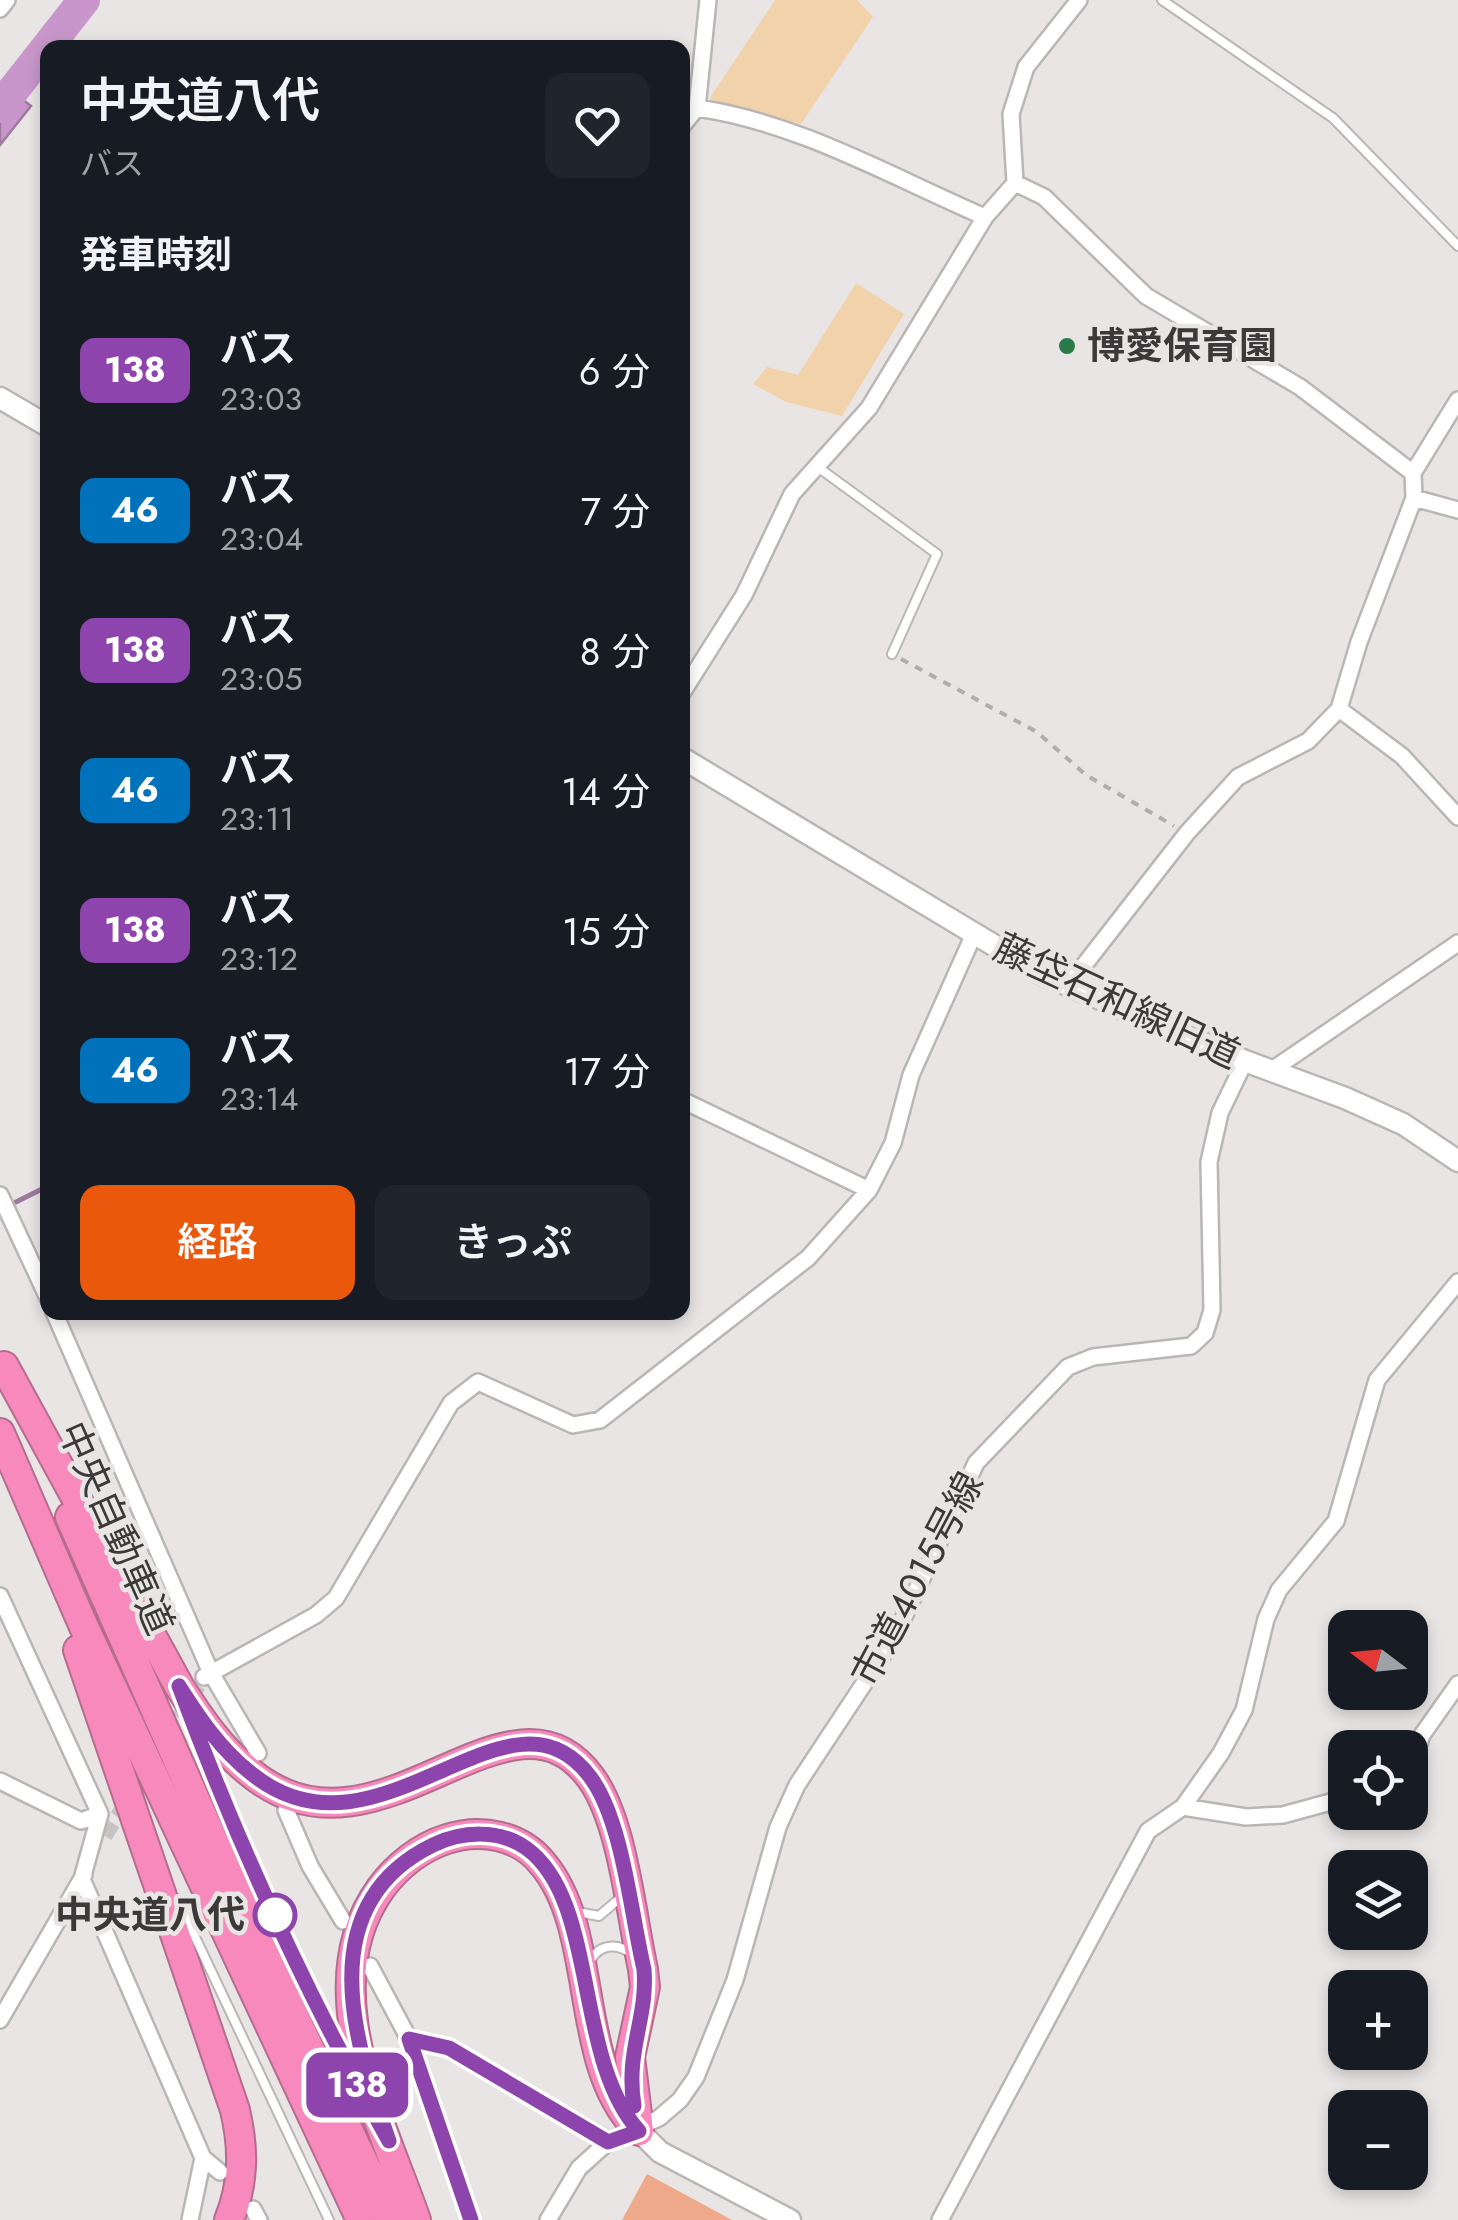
<!DOCTYPE html>
<html lang="ja">
<meta charset="utf-8">
<style>
body{margin:0;font-family:Jost,"Noto Sans JP",sans-serif;background:#20242c;color:#f1f3f6;height:100vh;display:flex;flex-direction:column;font-size:38px;white-space:nowrap}
*{box-sizing:border-box;margin:0}
p{font-size:32px;color:#9ea1a6}
.icon{flex:none;width:55px;height:55px;fill:none;stroke:currentColor;stroke-width:2;stroke-linecap:round;stroke-linejoin:round}
.map{position:relative;flex:1;overflow:hidden}
.panel{position:absolute;left:40px;top:40px;width:650px;height:1280px;display:flex;flex-direction:column;background:#171b24;border-radius:20px;box-shadow:0 5px 15px #0003}
.panel>*{flex:none}
.badge{padding:0 20px;border-radius:15px;font-size:35px;line-height:65px}
.needle{width:65px;rotate:286deg}
.buttons{position:absolute;left:1328px;top:1610px;display:grid;gap:20px}
.buttons a{display:grid;place-items:center;width:100px;height:100px;border-radius:20px;background:#171b24;box-shadow:0 5px 15px #0003;font-size:50px}
.map>.badge{position:absolute;translate:-50% -50%;box-shadow:0 0 0 5px #fff}
h2{padding:0 40px;font-size:38px;line-height:90px}
.round{display:grid;place-items:center;flex:none;width:105px;height:105px;border-radius:20px;background:#20242c}
.headline{display:flex;align-items:center;justify-content:space-between;height:170px;padding:0 40px}
h1{font-size:48px;font-weight:600;line-height:75px}
.primary-button{display:flex;gap:20px;margin-top:auto;padding:20px 40px}
.primary-button a{flex:1;height:115px;border-radius:20px;background:#ea580c;color:#fff;font-size:40px;font-weight:600;line-height:115px;text-align:center}
.primary-button a+a{background:#20242c;color:#f1f3f6}
ul{padding:0;list-style:none}
li{display:flex;align-items:center;gap:30px;height:140px;padding:0 40px}
li div{flex:1}
li b{display:block;font-size:38px}
li em{font-style:normal}
li .badge{min-width:110px;font-weight:700;text-align:center}
.map>svg:first-child{display:block}
.green{fill:#f1d2ab}
.water{fill:#c896cb;stroke:#9e7a9f;stroke-width:2.5}
.lines{fill:none;stroke-linecap:round;stroke-linejoin:round}
.stream{stroke:#9e7a9f;stroke-width:5}
.river{stroke:#c896cb;stroke-width:32}
.building{fill:#eea98a}
.minor-tunnel{stroke:#c7c3c3;stroke-width:15;stroke-dasharray:15 8;stroke-linecap:butt}
.service-casing{stroke:#bbb6b6;stroke-width:12}
.minor-casing{stroke:#bbb6b6;stroke-width:20}
.tertiary-casing{stroke:#bbb6b6;stroke-width:25}
.motorway-casing{stroke:#b56d8e;stroke-width:32}
.path{stroke:#b1adad;stroke-width:4;stroke-dasharray:8 8;stroke-linecap:butt}
.service{stroke:#fff;stroke-width:8}
.minor{stroke:#fff;stroke-width:15}
.tertiary{stroke:#fff;stroke-width:20}
.motorway{stroke:#f789bc;stroke-width:28}
.line-casing{stroke:#fff;stroke-width:22}
.line{stroke:#8e44ad;stroke-width:15}
.poi-dot{fill:#2b7a4a;stroke:#eae5e5;stroke-width:4}
.stop-dot{fill:#fff;stroke:#8e44ad;stroke-width:5}
.labels{text-anchor:middle;stroke-width:9;stroke-linejoin:round;paint-order:stroke}
.poi-label{font-size:38px;font-weight:bold;fill:#3b3939;stroke:#eae5e5;text-anchor:start}
.street-label{font-size:38px;fill:#3b3939;stroke:#eae5e5}
.stop-label{font-size:38px;font-weight:bold;fill:#3b3939;stroke:#eae5e5;text-anchor:end}
</style>
<div class="map">
<svg width="1458" height="2220" viewBox="0 0 1458 2220">
<rect width="100%" height="100%" fill="#eae5e5"/>
<path class="green" d="M775 0H857L873 17 801 124 709 99Z
M856 283 904 314 842 416 786 402 753 384 767 367 798 375Z"/>
<path class="water" d="M0 82 31 106 0 145Z"/>
<g class="lines">
<path class="stream" d="M16 1202 48 1186"/>
<path class="river" d="M0 107 84 0"/>
</g>
<path class="building" d="M647 2174 732 2220H622Z"/>
<g class="lines">
<path class="minor-tunnel" d="M166 1737 204 1677
M105 1836 128 1799"/>
<g class="service-casing">
<path id="service" d="M1162 0 1333 118 1458 246
M819 468 937 554 892 654
M194 1728 278 1923 354 2079
M177 1899 329 2220
M577 1912 599 1916 619 1899
M591 1960C600 1943 619 1943 633 1955"/>
</g>
<g class="minor-casing">
<path id="minor" d="M0 9 7 0
M697 108C797 122 892 177 985 217
M682 126 697 108 708 0
M1015 183 1044 197 1146 296 1300 387 1413 473
M1414 498 1458 510
M682 693 744 595 792 494 869 408 985 217 1015 183 1011 114 1026 67 1079 0
M1339 709 1402 756 1458 817
M1067 987 1187 833 1238 777 1308 741 1339 709 1359 642 1414 498 1413 473 1458 400
M1272 1070 1458 943
M682 1100 869 1190
M0 1195 48 1298
M54 1312 211 1673 258 1753
M0 1596 100 1814 82 1879 203 2158 220 2172
M204 1677 316 1615 336 1598 451 1403 478 1382 573 1425 600 1420 808 1258 869 1190 893 1143 911 1075 974 934
M1410 1770 1422 1735 1458 1684
M0 1781 81 1821 100 1814
M1183 1807 1221 1753 1244 1710 1266 1619 1279 1590 1336 1521 1377 1380 1458 1282
M286 1810 310 1866 343 1921
M370 1966 409 2039 471 2220
M0 2020 84 1875
M409 2039 449 2049 609 2141
M253 2209 259 2220
M190 2220 203 2158
M548 2220 579 2168 609 2141 659 2118 680 2100 696 2077 735 1980 778 1827 797 1785 894 1638 976 1463 1068 1367 1093 1357 1191 1346 1205 1333 1212 1310 1209 1162 1220 1113 1245 1061
M940 2220 1148 1831 1183 1807 1246 1817 1283 1815 1345 1798"/>
</g>
<g class="tertiary-casing">
<path id="tertiary" d="M0 398 48 426
M682 758 1040 973 1245 1061 1345 1098 1403 1124 1458 1161
M639 2131 660 2152 790 2220"/>
</g>
<g class="motorway-casing">
<path id="motorway" d="M4 1366 179 1686C200 1719 221 1750 252 1774 379 1876 509 1666 591 1778 623 1822 631 1915 643 1969L645 1987 630 2057 639 2131
M0 1433 84 1627 361 2220
M70 1517 253 1930 391 2220
M78 1650 235 2110C244 2149 244 2183 229 2220
M416 2220C381 2120 310 1986 381 1888 397 1866 421 1847 447 1839 481 1828 520 1835 543 1864 599 1931 573 2060 635 2126"/>
</g>
<path class="path" d="M901 659 1037 732 1086 775 1174 826"/>
<use href="#service" class="service"/>
<use href="#minor" class="minor"/>
<use href="#tertiary" class="tertiary"/>
<use href="#motorway" class="motorway"/>
</g>
<g class="lines">
<g class="line-casing">
<path id="line" d="M471 2220 409 2039 449 2048 608 2142 639 2131C573 2058 599 1900 526 1848 499 1829 462 1831 433 1845 310 1905 354 2042 389 2141 307 1996 237 1842 179 1686 200 1719 221 1750 252 1774 379 1876 509 1666 591 1778 623 1822 631 1915 644 1969 648 2019 625 2050 634 2106"/>
</g>
<use href="#line" class="line"/>
</g>
<circle class="poi-dot" cx="1067" cy="346" r="10"/>
<circle class="stop-dot" cx="275" cy="1915" r="20"/>
<g class="labels">
<g class="poi-label">
<text x="1087" y="359">博愛保育園</text>
</g>
<g class="street-label">
<text transform="translate(1117 1001) rotate(25)" y="13">藤垈石和線旧道</text>
<text transform="translate(116 1528) rotate(66)" y="13">中央自動車道</text>
<text transform="translate(917 1579) rotate(-62)" y="13">市道4015号線</text>
</g>
<g class="stop-label">
<text x="245" y="1928">中央道八代</text>
</g>
</g>
</svg>
<div class="buttons">
<a><svg class="needle" viewBox="-14 -14 28 28"><path d="M0-13l5 13h-10z" fill="#e53935"/><path d="M0 13l5-13h-10z" fill="#9ea1a6"/></svg></a>
<a><svg class="icon" aria-label="locate" viewBox="0 0 24 24"><circle cx="12" cy="12" r="6"/><path d="M12 2v4M12 18v4M2 12h4M18 12h4"/></svg></a>
<a><svg class="icon" aria-label="layers" viewBox="0 0 24 24"><path d="M12 4l9 5-9 5-9-5zM3 14l9 5 9-5"/></svg></a>
<a>+</a>
<a>−</a>
</div>
<b class="badge" style="left:357px;top:2085px;background:#8e44ad;color:#fff">138</b>
<section class="panel">
<div class="headline"><div><h1>中央道八代</h1><p>バス</p></div><a class="round"><svg class="icon" aria-label="heart" viewBox="0 0 24 24"><path d="M12 20l-8-8c-3-5 5-10 8-4 3-6 11-1 8 4z"/></svg></a></div>
<h2>発車時刻</h2>
<ul>
<li><span class="badge" style="background:#8e44ad;color:#fff">138</span><div><b>バス</b><p>23:03</p></div><em>6 分</em></li>
<li><span class="badge" style="background:#0072bc;color:#fff">46</span><div><b>バス</b><p>23:04</p></div><em>7 分</em></li>
<li><span class="badge" style="background:#8e44ad;color:#fff">138</span><div><b>バス</b><p>23:05</p></div><em>8 分</em></li>
<li><span class="badge" style="background:#0072bc;color:#fff">46</span><div><b>バス</b><p>23:11</p></div><em>14 分</em></li>
<li><span class="badge" style="background:#8e44ad;color:#fff">138</span><div><b>バス</b><p>23:12</p></div><em>15 分</em></li>
<li><span class="badge" style="background:#0072bc;color:#fff">46</span><div><b>バス</b><p>23:14</p></div><em>17 分</em></li>
</ul>
<div class="primary-button"><a>経路</a><a>きっぷ</a></div>
</section>
</div>
